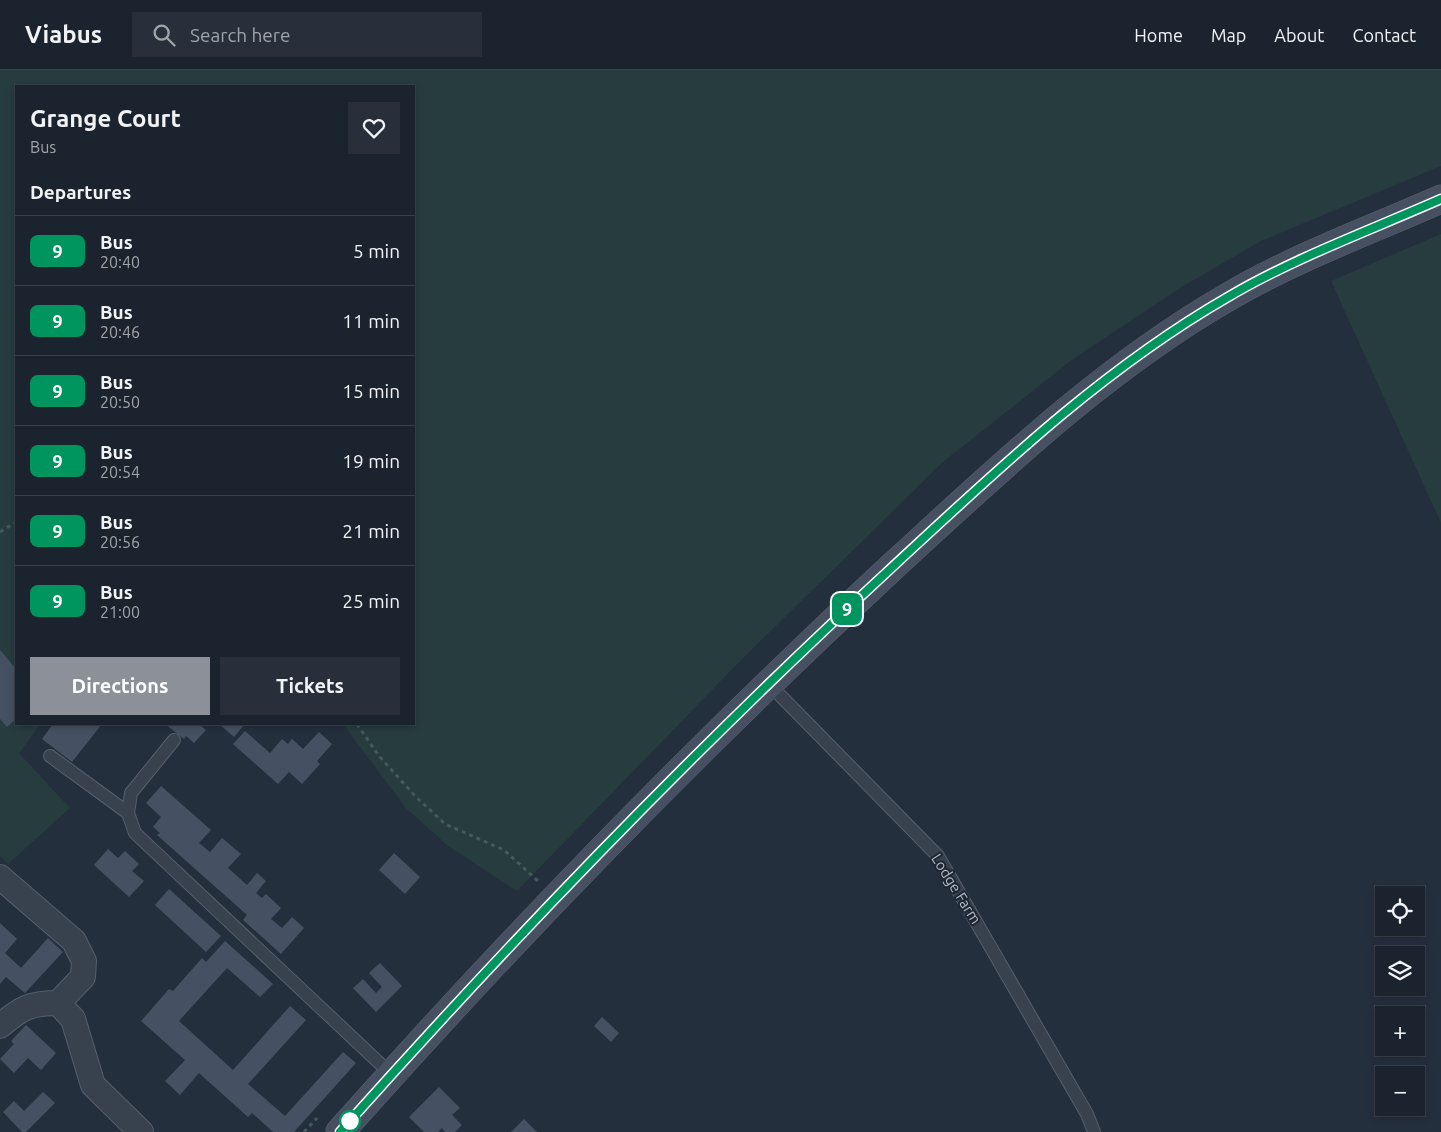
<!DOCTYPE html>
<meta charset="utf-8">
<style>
body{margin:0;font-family:Ubuntu,sans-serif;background:#282f3a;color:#f1f3f6;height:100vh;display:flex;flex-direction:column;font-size:19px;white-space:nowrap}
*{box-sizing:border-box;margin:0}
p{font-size:16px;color:#a0a4aa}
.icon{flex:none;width:28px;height:28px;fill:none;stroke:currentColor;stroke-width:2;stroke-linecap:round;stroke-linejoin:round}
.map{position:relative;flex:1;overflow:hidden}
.panel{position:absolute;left:15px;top:15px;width:400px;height:640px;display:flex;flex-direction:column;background:#1b232e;border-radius:0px;box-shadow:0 2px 8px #0003,0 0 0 1px #39404a}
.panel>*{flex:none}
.badge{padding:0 10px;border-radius:8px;font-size:18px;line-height:32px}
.buttons{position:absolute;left:1375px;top:816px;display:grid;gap:10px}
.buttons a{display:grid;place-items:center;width:50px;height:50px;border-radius:0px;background:#1b232e;box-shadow:0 2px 8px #0003,0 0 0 1px #39404a;font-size:25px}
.map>.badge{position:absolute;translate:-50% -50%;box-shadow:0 0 0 2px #fff}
h2{padding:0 15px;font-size:19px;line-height:45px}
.round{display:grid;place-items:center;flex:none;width:52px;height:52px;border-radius:0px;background:#282f3a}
.head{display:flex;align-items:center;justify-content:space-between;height:85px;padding:0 15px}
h1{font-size:24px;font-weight:600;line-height:38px}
.button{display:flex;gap:10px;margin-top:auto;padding:10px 15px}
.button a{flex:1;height:58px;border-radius:0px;background:#8c9099;color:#fff;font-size:20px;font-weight:600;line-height:58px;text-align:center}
.button a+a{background:#282f3a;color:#f1f3f6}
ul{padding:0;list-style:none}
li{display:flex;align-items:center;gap:15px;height:70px;padding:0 15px;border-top:1px solid #39404a}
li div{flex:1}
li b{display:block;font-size:19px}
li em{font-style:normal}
li .badge{min-width:55px;font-weight:700;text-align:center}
header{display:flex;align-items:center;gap:30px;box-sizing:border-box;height:70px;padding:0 25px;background:#1b232e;border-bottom:1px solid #39404a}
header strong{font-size:24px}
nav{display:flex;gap:28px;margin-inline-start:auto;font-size:18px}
.search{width:350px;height:45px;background:#282f3a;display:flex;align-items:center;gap:12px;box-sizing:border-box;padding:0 18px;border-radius:0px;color:#a0a4aa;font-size:19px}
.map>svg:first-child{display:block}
.green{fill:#263c3f}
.building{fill:#455162}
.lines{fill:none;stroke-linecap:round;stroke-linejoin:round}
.lane-casing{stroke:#565f6c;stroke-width:14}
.street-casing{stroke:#565f6c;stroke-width:26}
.secondary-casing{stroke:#565f6c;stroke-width:29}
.path{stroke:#44595c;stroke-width:3;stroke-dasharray:4 4;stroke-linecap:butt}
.lane{stroke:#38414e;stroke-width:12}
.street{stroke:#38414e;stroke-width:24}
.secondary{stroke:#465061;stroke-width:28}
.line-casing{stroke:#fff;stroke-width:11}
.line{stroke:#00945e;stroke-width:8}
.stop-dot{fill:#fff;stroke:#00945e;stroke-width:2.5}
.labels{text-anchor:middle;stroke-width:4;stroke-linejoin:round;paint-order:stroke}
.street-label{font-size:15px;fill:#b4bcc9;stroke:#1d2633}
</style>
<header>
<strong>Viabus</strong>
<div class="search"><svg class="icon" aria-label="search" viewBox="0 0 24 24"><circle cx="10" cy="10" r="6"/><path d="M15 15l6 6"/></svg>Search here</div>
<nav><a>Home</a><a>Map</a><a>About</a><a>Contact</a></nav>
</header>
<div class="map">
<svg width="1441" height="1062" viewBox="0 0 1441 1062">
<rect width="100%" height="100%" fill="#242f3e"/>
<path class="green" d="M0 0H1441V96L1261 171 1180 218 1073 289 943 392 743 588 517 821 448 776 406 738 343 654H414V16H16V654H41L19 683 70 738 8 794 0 786Z
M1441 164V453L1331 211Z"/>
<path class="building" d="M0 580 16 599V649L7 657 0 649Z
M53 654H102L72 692 42 669Z
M165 654H199L206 660 194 673 186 666 184 669Z
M219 654H245L234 667Z
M245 661 270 683 282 669 288 674 292 669 303 679 319 662 332 674 317 691 320 694 302 714 289 702 278 714 233 674Z
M161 716 211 760 199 773 210 782 222 768 241 784 228 798 247 815 257 803 266 811 256 823 262 828 266 824 281 838 271 849 282 858 292 847 304 858 281 884 243 850 247 845 157 765 160 763 153 757 161 747 146 733Z
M108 779 118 788 125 781 139 794 132 801 144 811 129 827 94 795Z
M394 783 420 807 405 824 379 800Z
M169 819 221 866 206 882 155 835Z
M0 853 17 869 5 883 21 898 48 868 63 882 25 923 6 907 0 914Z
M225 871 273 914 260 927 227 898 179 951 233 1000 290 936 306 950 248 1014 285 1046 343 982 356 993 294 1062H273L252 1043 248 1047 199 1003 180 1025 165 1011 185 990 141 951 169 919 173 921 202 888 206 892Z
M380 893 402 916 376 942 353 918 363 909 376 923 382 917 369 903Z
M602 947 619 963 611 972 594 956Z
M26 955 56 983 41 1000 28 988 14 1003 0 989 14 974 11 971Z
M439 1017 460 1038 452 1045 462 1055 455 1062H445L442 1058 438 1062H424L409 1047Z
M43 1022 55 1033 26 1062H22L3 1042 14 1031 24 1041Z
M524 1049 537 1062H511Z"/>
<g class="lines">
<g class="lane-casing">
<path id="lane" d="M768 613 938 786 1087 1044 1094 1062
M174 670 131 723 128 743 135 763 391 1004
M50 686 128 743"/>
</g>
<g class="street-casing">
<path id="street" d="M0 807 74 871 84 891 83 907 58 933 73 949 93 1015 141 1062
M0 956C21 938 30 933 58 933"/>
</g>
<g class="secondary-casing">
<path id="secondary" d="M340 1062C515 865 699 676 892 497 998 400 1103 299 1228 227 1294 188 1371 160 1441 129"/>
</g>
<path class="path" d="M0 462 16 452
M357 654 379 686 415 726 445 754 504 780 538 811
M304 1062 317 1048"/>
<use href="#lane" class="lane"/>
<use href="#street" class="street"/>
<use href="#secondary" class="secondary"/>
</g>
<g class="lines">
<g class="line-casing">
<path id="line" d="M340 1062C514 867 695 679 887 502 994 403 1101 300 1228 227 1294 188 1371 160 1441 129"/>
</g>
<use href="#line" class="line"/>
</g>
<circle class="stop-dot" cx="350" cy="1051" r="10"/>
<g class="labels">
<g class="street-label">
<text transform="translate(956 819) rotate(58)" y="5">Lodge Farm</text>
</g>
</g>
</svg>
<div class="buttons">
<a><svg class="icon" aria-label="locate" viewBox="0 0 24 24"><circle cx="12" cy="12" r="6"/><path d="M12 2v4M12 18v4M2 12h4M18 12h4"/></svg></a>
<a><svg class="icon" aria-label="layers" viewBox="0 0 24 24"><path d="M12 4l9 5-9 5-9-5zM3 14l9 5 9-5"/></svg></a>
<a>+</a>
<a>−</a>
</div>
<b class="badge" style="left:847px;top:539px;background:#00945e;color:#fff">9</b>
<section class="panel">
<div class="head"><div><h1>Grange Court</h1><p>Bus</p></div><a class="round"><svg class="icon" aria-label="heart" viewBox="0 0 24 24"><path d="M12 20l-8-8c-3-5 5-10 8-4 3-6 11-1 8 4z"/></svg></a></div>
<h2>Departures</h2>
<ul>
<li><span class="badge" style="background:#00945e;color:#fff">9</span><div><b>Bus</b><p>20:40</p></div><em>5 min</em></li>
<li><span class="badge" style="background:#00945e;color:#fff">9</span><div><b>Bus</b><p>20:46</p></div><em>11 min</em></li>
<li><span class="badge" style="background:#00945e;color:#fff">9</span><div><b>Bus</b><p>20:50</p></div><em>15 min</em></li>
<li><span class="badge" style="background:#00945e;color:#fff">9</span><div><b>Bus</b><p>20:54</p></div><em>19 min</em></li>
<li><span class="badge" style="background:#00945e;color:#fff">9</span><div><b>Bus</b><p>20:56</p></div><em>21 min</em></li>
<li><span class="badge" style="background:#00945e;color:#fff">9</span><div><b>Bus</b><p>21:00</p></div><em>25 min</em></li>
</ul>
<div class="button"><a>Directions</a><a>Tickets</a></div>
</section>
</div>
